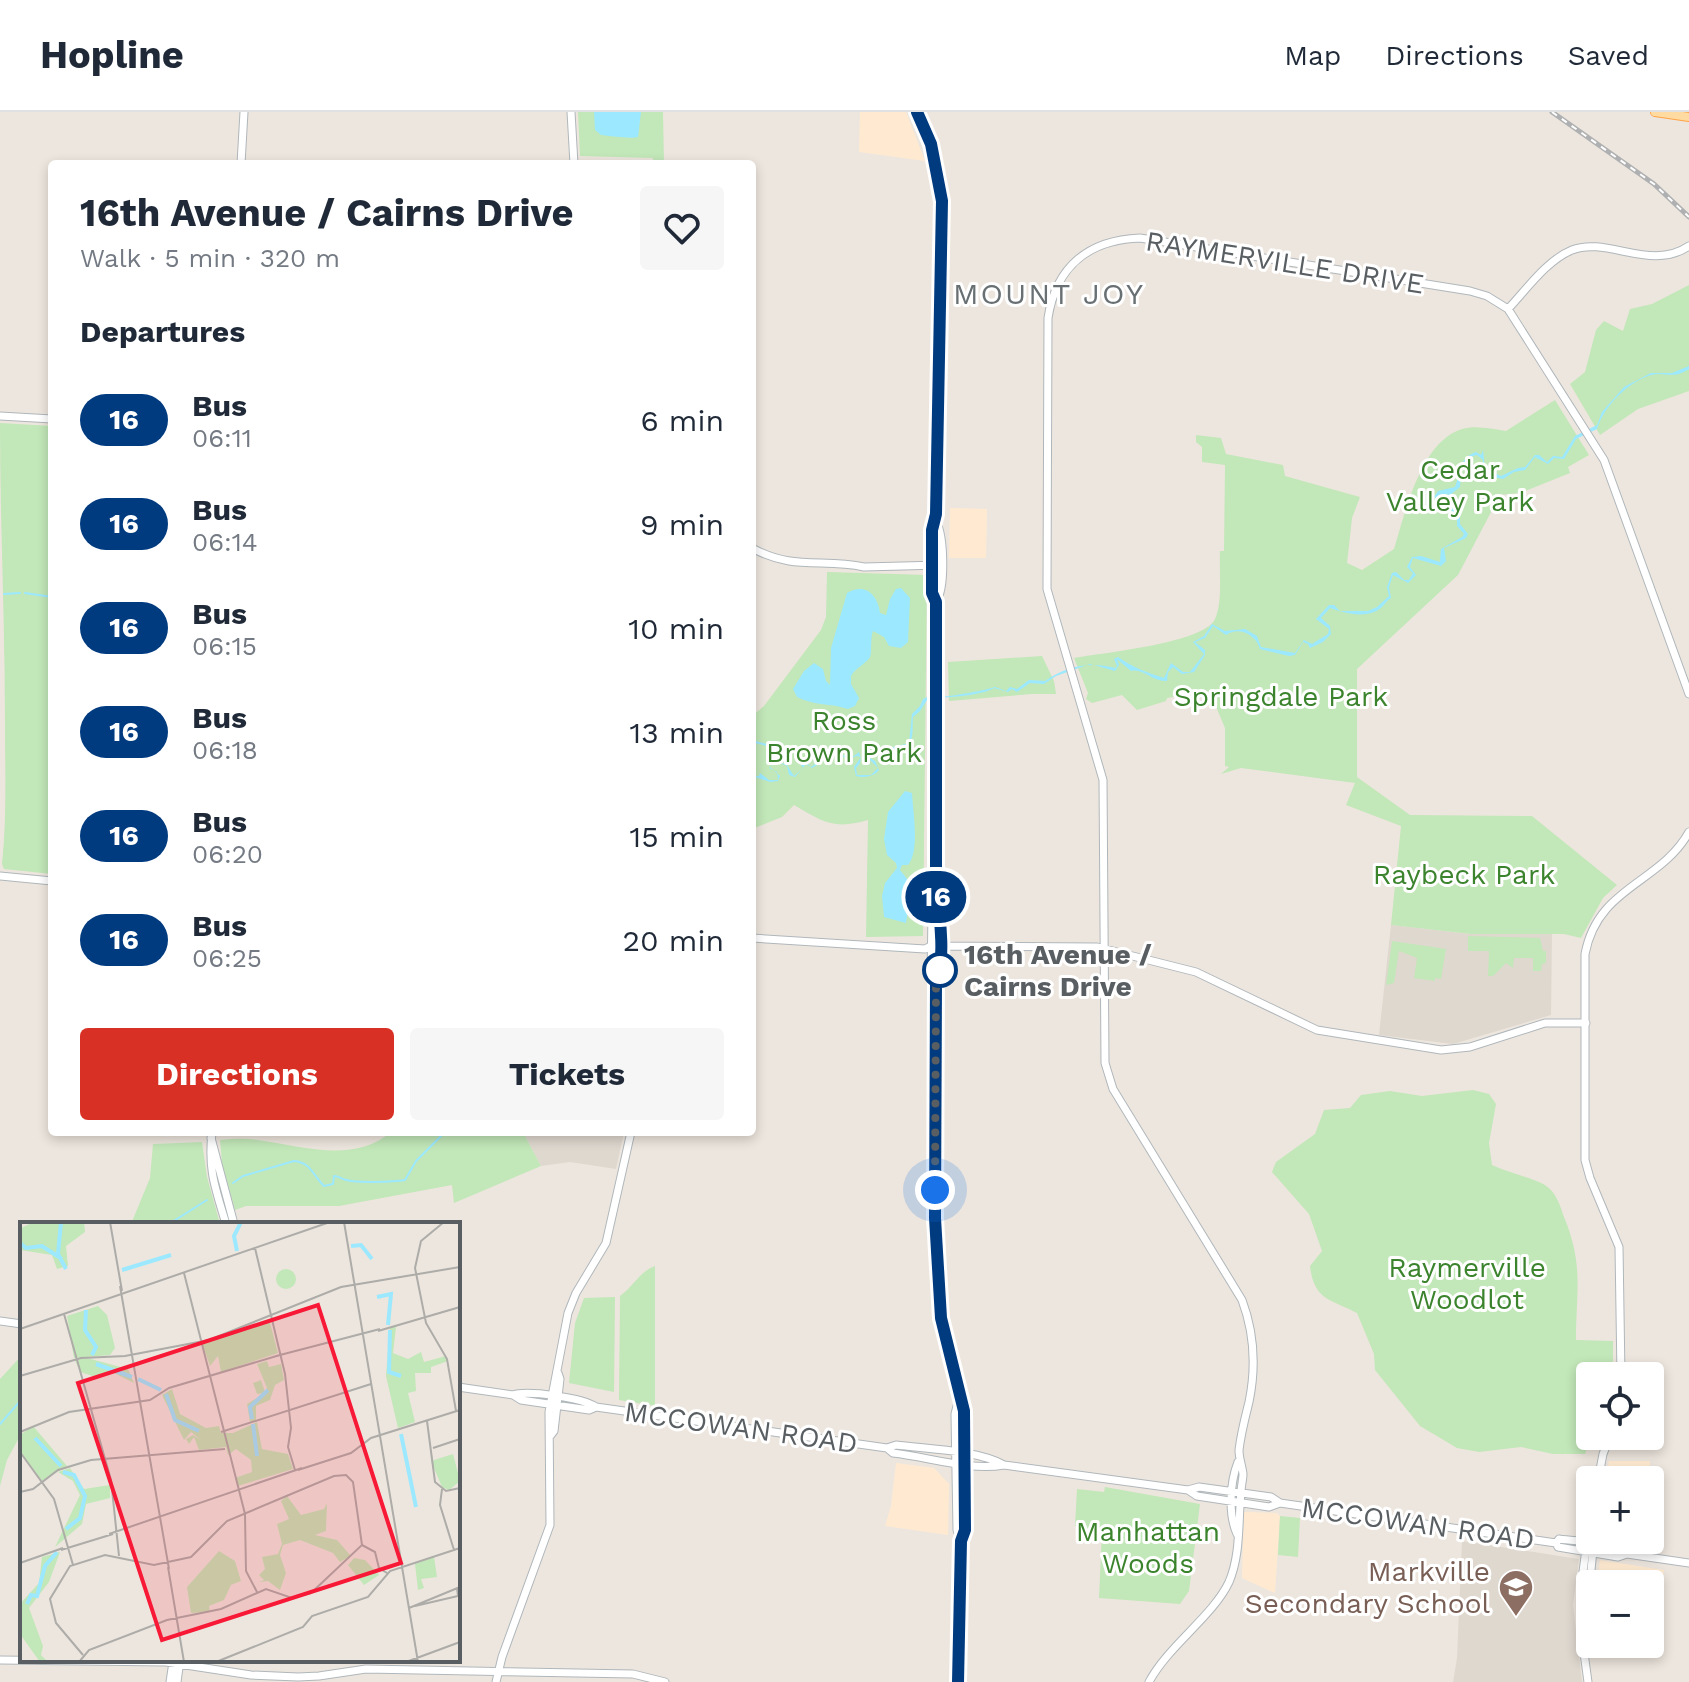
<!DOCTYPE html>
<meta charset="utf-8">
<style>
body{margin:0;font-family:"Work Sans",sans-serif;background:#f6f6f7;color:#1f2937;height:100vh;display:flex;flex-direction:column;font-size:30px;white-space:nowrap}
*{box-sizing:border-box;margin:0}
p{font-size:26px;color:#747a83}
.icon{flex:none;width:44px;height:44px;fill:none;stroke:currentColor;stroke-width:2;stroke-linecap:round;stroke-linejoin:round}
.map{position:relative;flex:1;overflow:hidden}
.panel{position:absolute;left:48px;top:48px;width:708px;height:976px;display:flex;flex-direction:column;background:#fff;border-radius:8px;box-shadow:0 4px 12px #0003}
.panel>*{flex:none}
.badge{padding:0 16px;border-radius:26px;font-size:28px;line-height:52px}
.controls{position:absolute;left:1576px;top:1250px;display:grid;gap:16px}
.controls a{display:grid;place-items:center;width:88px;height:88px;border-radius:8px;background:#fff;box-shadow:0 4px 12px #0003;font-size:40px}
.you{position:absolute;width:40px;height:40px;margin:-20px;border:6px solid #fff;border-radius:50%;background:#1a73e8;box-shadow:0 0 0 12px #1a73e833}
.map>.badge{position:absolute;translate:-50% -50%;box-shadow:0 0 0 4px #fff}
h2{padding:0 32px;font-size:30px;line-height:72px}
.round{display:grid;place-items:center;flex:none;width:84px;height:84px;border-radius:8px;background:#f6f6f7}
.head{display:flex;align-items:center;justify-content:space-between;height:136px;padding:0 32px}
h1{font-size:38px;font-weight:700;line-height:60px}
.action{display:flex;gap:16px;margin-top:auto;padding:16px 32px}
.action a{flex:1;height:92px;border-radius:8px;background:#d93025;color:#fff;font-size:32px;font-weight:700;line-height:92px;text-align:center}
.action a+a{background:#f6f6f7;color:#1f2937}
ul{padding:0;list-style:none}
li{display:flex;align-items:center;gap:24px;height:104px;padding:0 32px}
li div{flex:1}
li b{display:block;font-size:30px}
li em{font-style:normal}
li .badge{min-width:88px;font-weight:700;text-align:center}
header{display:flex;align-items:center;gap:48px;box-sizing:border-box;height:112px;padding:0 40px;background:#fff;border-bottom:2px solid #e0e1e3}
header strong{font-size:38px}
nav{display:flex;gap:44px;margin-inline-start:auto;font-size:28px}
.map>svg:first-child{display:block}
.commercial{fill:#ffead1}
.education{fill:#dfd8cf}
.green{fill:#c2e7b8}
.water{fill:#9ce9ff}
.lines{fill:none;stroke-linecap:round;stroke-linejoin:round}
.stream{stroke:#9ce9ff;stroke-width:2}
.secondary-casing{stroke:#b0b7bb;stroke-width:9}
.primary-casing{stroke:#fea346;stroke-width:10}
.secondary{stroke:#fff;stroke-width:7}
.primary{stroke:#ffdba1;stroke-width:8}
.rail-casing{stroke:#afb0b1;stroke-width:5}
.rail{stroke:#fff;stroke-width:2;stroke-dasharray:6;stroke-linecap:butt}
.line-casing{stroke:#fff;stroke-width:18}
.line{stroke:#003b80;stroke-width:12}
.walk{stroke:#585e61;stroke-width:8;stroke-dasharray:0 14.4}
.stop-dot{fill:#fff;stroke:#003b80;stroke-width:4}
.labels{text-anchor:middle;stroke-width:6;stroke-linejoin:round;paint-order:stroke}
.street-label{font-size:28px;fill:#585e61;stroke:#fff}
.park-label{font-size:28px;fill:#3b842d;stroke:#fff}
.stop-label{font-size:28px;font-weight:bold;fill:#585e61;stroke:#fff;text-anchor:start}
.education-label{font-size:28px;fill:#785e54;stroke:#fff;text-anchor:end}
.neighbourhood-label{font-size:30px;letter-spacing:2px;fill:#687073;stroke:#fff}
.inset-river{fill:none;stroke:#9ce9ff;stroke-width:4}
.inset-road{fill:none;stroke:#adaca8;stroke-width:2}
.view{fill:#f81937;fill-opacity:0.15;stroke:#f81937;stroke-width:4}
.inset-edge{fill:none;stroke:#585e61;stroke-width:4}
</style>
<header>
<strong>Hopline</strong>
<nav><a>Map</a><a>Directions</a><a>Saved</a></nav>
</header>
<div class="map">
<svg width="1689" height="1570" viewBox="0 0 1689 1570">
<rect width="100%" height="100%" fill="#ede6de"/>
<path class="commercial" d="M860 0H906L925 49 859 40Z
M950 396 987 397 986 446H949Z
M1609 1349H1650L1651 1433 1615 1428H1650V1368H1606Z
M896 1351 934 1356 949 1372 948 1423 885 1414 891 1394Z
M1244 1400 1277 1401 1280 1404 1275 1481 1242 1466Z
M1600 1448 1664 1458 1653 1529H1650V1472H1597Z"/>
<path class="education" d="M1391 813 1471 822H1552L1551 903 1453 932 1379 923Z
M523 1020H624L616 1057 570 1050 541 1054Z
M1462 1429 1579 1447 1573 1493 1582 1570H1453L1457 1546Z"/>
<path class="green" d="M578 0H663L664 52H657L652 46 580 44Z
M1689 173V279L1638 297 1600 323 1570 272 1585 260 1596 218 1604 209 1623 219 1630 197 1652 192Z
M1555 288 1589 343 1568 355 1570 361 1520 381 1500 383 1458 463 1357 557V665L1410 703 1532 704 1617 773 1603 786 1581 826 1564 822H1471L1391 813 1401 714 1346 693 1355 671 1241 656 1221 662 1229 655 1225 654V616L1217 597V578L1167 586 1166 589 1137 598 1122 583 1092 591 1086 587 1088 581 1074 546C1101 541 1205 531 1215 507 1223 489 1219 460 1220 439H1224L1225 353 1202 350V335L1196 330V323L1221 326 1226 342 1283 353 1285 364 1360 385 1352 406 1347 451 1362 458 1394 437C1405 401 1421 329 1462 317 1476 313 1492 317 1506 319Z
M0 311 52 314V762L4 757 2 752C7 705 5 658 5 611 5 511 0 411 0 311Z
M827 460 927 463 923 824 866 825 868 708C834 718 823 710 794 693L782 705 752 717V604L764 594 821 518 826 505Z
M1042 544 1054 569 1056 582H1032L949 589 948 550Z
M1468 824 1540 826 1543 839H1546V851L1542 852 1541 859H1533V846H1514L1513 856 1506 851 1493 864H1488L1489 839H1468Z
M1392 829 1446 837 1441 867 1435 866V869L1414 866 1417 846 1399 839 1394 871 1386 873Z
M1473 978 1489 982 1496 992 1489 1031 1492 1053C1507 1060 1533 1066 1545 1073 1556 1080 1560 1093 1564 1105 1584 1153 1576 1179 1576 1228L1613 1229V1264L1581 1265 1582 1296 1591 1325 1585 1342H1553L1521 1335 1479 1340 1457 1336 1420 1314 1375 1258 1374 1242 1357 1201C1331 1187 1314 1189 1310 1154L1322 1139 1309 1102 1272 1060 1276 1050 1315 1022 1324 998 1350 996 1361 983 1390 979 1422 984Z
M391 1020H523L541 1054 454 1091 452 1073 339 1094H246L235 1098 222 1051 220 1028C233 1027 246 1026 258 1028 301 1034 354 1052 391 1020Z
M202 1030 207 1065 220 1112H131L150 1066 153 1032Z
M655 1154V1294L619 1288 620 1184C634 1174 639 1160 655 1154Z
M615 1185 614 1280 569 1271 575 1211 584 1186Z
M22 1243V1320L7 1348 0 1374V1267Z
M1105 1375 1200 1392 1189 1479 1180 1492 1099 1486 1102 1420 1075 1414 1077 1377 1104 1380Z
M1280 1404 1300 1406 1298 1445 1278 1443Z"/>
<path class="water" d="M594 0H641L638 25C631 27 609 24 601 23L595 18Z
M1689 254V257C1673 268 1666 259 1651 263 1628 270 1604 294 1597 317L1576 327 1564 347 1554 346 1548 352 1535 345 1525 358 1514 360 1503 367 1488 364 1482 359 1483 348 1477 343C1459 346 1462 361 1460 375L1450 383 1444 382C1441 393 1454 395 1460 402V412L1468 422 1466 426 1444 436 1446 449 1441 454 1413 446 1410 455 1416 463 1408 471 1393 463 1389 475 1391 486C1387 488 1385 492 1382 495 1368 508 1344 501 1330 496L1321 506 1330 514 1331 522 1323 530 1310 536 1308 532 1303 530 1295 543 1289 544 1260 537C1256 522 1238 514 1226 523L1213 514 1205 526 1195 530 1205 538V543L1194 560 1182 562 1173 555 1168 560 1167 569C1152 570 1144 556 1131 559L1117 547 1119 553 1115 559 1090 552 1056 564 1044 572 1030 571 1017 580 1012 577 1008 580 994 576C984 583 943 587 929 585L920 599 913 605C912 614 914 625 909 633L896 638 888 637 871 641 870 646 875 649 879 658C874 665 863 666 856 664L854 655 861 645 856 644 849 648 832 638 825 639 827 643 822 650 812 656 806 652 795 665 789 663 787 654 777 650 770 655 780 664 778 669 770 670 752 664H759L760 661 769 668H778L777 660 769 656 776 649 787 653 794 664 803 656 800 651 803 648 811 655 826 644 822 638C833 634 840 642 850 647L859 640C861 647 862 650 856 656L857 663H871L878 656 870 648 869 641C882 636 897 635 909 631L912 602 920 594 923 587C932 582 939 585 949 584 958 583 987 578 995 575L1006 579 1010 575 1017 577 1029 568 1045 569C1065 554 1091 549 1115 556L1117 554 1114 547 1118 545C1132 555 1148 561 1164 566L1171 551 1183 560H1190L1204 542 1193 530 1204 524 1212 512 1225 519 1245 517 1257 524 1261 535 1295 541 1304 528 1312 532 1328 522 1329 517 1316 507 1329 493H1334L1340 499H1368L1377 495 1389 484 1387 475 1392 461 1396 460 1404 468H1409L1413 461 1407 455 1412 445 1421 444 1440 450 1441 437 1462 425 1464 422 1457 414V403L1434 385 1438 379 1455 375C1461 361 1458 346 1476 340L1481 343 1483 338 1485 357 1501 364 1518 356 1525 355 1535 343H1539L1547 350 1553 344 1562 345 1575 324 1597 313 1602 300 1624 275 1651 261H1672Z
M901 476 910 486 908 530 901 536 889 534 884 525 873 519C870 527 872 542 870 545 866 552 855 556 851 564V572L859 586 855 594 848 597C831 591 814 594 797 585L793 577 804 559 814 551 823 557 826 569 830 573 831 536 847 481C865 470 878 483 880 501L886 503 890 487 896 477Z
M905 679 912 681C913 700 920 739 908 753H902L900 758 912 773 906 811 884 805 882 784 885 771 897 756 896 751 887 743 884 727 888 700Z"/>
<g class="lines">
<path class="stream" d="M25 481 52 485
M4 482 20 481
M752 639H754L755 630 767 633 770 640 780 642V650
M233 1071 243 1064 294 1049C310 1050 313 1063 324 1074L333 1072 334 1064C338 1064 342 1067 346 1068 356 1071 393 1070 405 1068L416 1049 445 1020
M169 1112 207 1088
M0 1312 22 1287"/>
<g class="secondary-casing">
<path id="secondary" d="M571 0 574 52
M917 0 931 32 942 89 936 409 932 418V481L936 490V785C941 807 945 850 936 871L935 1106 941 1206 964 1299 965 1418 961 1429 958 1570
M241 52 244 0
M1508 197C1526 178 1547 148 1572 138 1607 124 1651 160 1689 134
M0 304 52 307
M936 409C944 424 946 475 936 490
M752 436C794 459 822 446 864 455L941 453
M0 764 52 769
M936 787 932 802 931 863 936 871
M752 826 925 837 931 834 1097 835 1196 860 1317 918 1441 938 1470 935 1545 911H1586
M212 1020C208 1059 215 1075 226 1112
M211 1026 234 1112
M0 1209 22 1212
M1621 1264 1619 1135 1590 1066 1585 1048V842C1598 774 1660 772 1689 720
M458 1275 513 1283C528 1278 583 1286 596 1295L887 1336 893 1341C929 1345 969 1359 1004 1353L1188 1378 1197 1384 1269 1395 1280 1391 1556 1431 1558 1435 1618 1445 1627 1442 1689 1451
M513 1283 521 1288 589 1298 596 1295
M960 1283 955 1302 957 1418 961 1429
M551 1323 554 1319 560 1267 558 1261
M887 1336 896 1333C926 1337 978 1338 1004 1353
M1598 1368 1603 1342 1610 1324
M1188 1378 1199 1375 1271 1385 1280 1391
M1237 1422C1228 1402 1230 1370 1238 1350
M1556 1431 1559 1427C1580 1430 1611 1428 1627 1442
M1584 1474 1590 1468 1593 1438
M0 1548 166 1550 251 1563 298 1565 319 1564 366 1557 633 1562 665 1570
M170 1570 173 1550
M177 1570 180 1548
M496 1570 502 1545 550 1413 549 1300 568 1201 576 1181 606 1131 631 1020
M1149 1570C1168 1534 1213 1504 1229 1470 1241 1442 1238 1409 1241 1380 1241 1374 1243 1368 1243 1362 1242 1353 1239 1347 1239 1338 1241 1321 1245 1306 1249 1290 1256 1256 1254 1220 1242 1188L1113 977 1105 951 1103 668 1047 477 1048 206C1056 154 1089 128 1140 126L1470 179 1487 184 1508 197 1604 348 1689 582
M1588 1570 1581 1519 1584 1474 1582 1467 1590 1408"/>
</g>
<g class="primary-casing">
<path id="primary" d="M1655 0 1689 5"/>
</g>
<use href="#secondary" class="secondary"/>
<use href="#primary" class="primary"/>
<g class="rail-casing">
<path id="rail" d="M1552 0 1654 72 1689 105"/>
</g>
<use href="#rail" class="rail"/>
</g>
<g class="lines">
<g class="line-casing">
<path id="line" d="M917 0 931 32 942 89 936 402 932 418V481L936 490V785C941 807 945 850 936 871L935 1106 941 1206 964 1299 965 1418 961 1429 958 1570"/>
</g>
<use href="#line" class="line"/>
<path class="walk" d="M935 1078 936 871 940 858"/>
</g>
<defs>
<g id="school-pin" transform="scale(1.8)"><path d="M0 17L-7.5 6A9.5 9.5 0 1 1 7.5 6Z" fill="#8d6e63" stroke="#fff"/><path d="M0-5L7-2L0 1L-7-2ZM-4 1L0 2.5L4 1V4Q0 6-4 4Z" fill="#fff"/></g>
</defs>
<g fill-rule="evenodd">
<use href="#school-pin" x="1516" y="1475"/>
</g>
<circle class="stop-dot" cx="940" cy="858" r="16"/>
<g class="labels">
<g class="street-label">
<text transform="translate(1285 150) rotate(9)" y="10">RAYMERVILLE DRIVE</text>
<text transform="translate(741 1315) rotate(8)" y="10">MCCOWAN ROAD</text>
<text transform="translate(1418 1411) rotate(8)" y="10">MCCOWAN ROAD</text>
</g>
<g class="park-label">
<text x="1460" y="367">Cedar<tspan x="1460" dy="32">Valley Park</tspan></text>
<text x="1281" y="594">Springdale Park</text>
<text x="844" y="618">Ross<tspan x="844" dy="32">Brown Park</tspan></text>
<text x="1464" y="772">Raybeck Park</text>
<text x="1467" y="1165">Raymerville<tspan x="1467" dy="32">Woodlot</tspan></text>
<text x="1148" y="1429">Manhattan<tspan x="1148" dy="32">Woods</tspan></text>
</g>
<g class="stop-label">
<text x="964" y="852">16th Avenue /<tspan x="964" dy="32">Cairns Drive</tspan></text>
</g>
<g class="education-label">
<text x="1490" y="1469">Markville<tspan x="1490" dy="32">Secondary School</tspan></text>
</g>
<g class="neighbourhood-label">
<text x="1049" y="192">MOUNT JOY</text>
</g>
</g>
<g transform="translate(20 1110)">
<rect width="440" height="440" fill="#ede6de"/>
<path d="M14 0H64L65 10 46 24 48 44 37 47 32 33 0 28 1 6ZM256 57a10 10 0 1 1 20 0a10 10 0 1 1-20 0ZM78 84 87 93 95 126 90 133 54 136 47 94ZM249 97 258 131 201 150 198 134 190 144 182 121ZM370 105H376L373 131 388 137 401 130 404 140 426 134 428 139 411 145V151H395L396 169 388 171 395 200 378 206 366 154ZM67 136 108 147 114 161 94 151 76 155 60 150 55 138ZM247 139 249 145 261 142 264 158 255 163 250 178 236 184V198L230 200 227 182 245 171 237 172 233 161 241 158 245 170 247 166 237 142ZM152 167 160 192 186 206 199 204 201 211H213L237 200 242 227 268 232 273 247 218 264 215 256 232 250 231 238 216 227 208 233 206 225 179 228 174 215 169 222 166 217 173 213 181 218 171 210 164 218 142 173ZM13 204 47 244 22 259 0 229V213ZM433 232 440 259 429 268 422 265 411 239ZM50 246 64 267 90 263V276L66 282 62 302 35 325 60 273 53 259 38 250ZM267 274 281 293 304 287 307 281 306 309 295 313 317 318 331 334 320 340 313 331 280 318 263 323 260 333 266 351 260 368 248 359 239 360 244 358 239 353 245 347 242 335 258 332 262 322 257 302 269 297 261 279ZM199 329 215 339 221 359 211 363 204 378 189 384 190 390 171 391 167 365ZM40 330 29 360 9 386 23 424 21 433 28 440H20L0 412V382L19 361 22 335ZM414 335 417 355 401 357 404 366 398 368 395 342ZM334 336 345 338 359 353 344 363 328 343Z" fill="#c2e7b8"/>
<path class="inset-river" d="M41 0 38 32 46 47M0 21 6 26 22 24 42 37M331 24 341 23 352 37M217 29 214 14 221 0M102 48 151 33M357 75 371 72 368 103M66 88 65 108 76 125 72 133M370 108 369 150 381 154M76 142 112 155M118 157 141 168M146 172 155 198 179 209M232 197 230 185 248 168M233 202 237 234M381 212 396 285M15 216 41 244M43 250 54 253 65 274 60 296 46 307M7 382 11 373 17 374 25 344 37 330"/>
<path class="inset-road" d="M90 0 102 69M324 0 398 440M424 0 401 19 395 46 406 101 427 137 436 189M235 26 265 152 271 206 268 225 275 248M164 51 225 292 226 349 237 370M100 64 149 347M44 92 91 258 99 334M0 107 310 0M358 109 440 85M260 133 360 107M105 134 189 118 321 65 440 45M0 154 61 136 106 134M407 199 415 260 426 269 440 266M0 210 49 190 130 178 149 166 260 133M201 210 351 162M413 226 440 217M0 230 34 277 53 343M278 248 331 231 351 216 440 188M422 267 420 283 434 328M0 270 13 267 38 248 71 238 205 227M89 312 282 246M342 323 355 330 359 346 367 351M41 328 93 312M0 341 43 326M148 345 164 440M395 384 438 374 437 366M389 386 440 365M59 440 69 428 147 398 201 387 246 367 272 376 291 371 342 323 333 260 326 253 314 254 207 299 171 335 134 343 85 333 50 344 30 377 36 401 63 433M196 440 283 405 292 394 348 375 370 349 440 326M386 440 440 420"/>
<path class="view" d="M298 83 381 341 142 418 58 161Z"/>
<rect width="440" height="440" class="inset-edge"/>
</g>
</svg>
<div class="controls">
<a><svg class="icon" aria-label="locate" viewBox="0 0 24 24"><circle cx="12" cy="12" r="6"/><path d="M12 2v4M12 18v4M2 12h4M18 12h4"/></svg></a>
<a>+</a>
<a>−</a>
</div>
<div class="you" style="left:935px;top:1078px"></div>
<b class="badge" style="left:936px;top:785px;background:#003b80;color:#fff">16</b>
<section class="panel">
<div class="head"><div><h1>16th Avenue / Cairns Drive</h1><p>Walk · 5 min · 320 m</p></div><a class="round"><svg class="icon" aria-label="heart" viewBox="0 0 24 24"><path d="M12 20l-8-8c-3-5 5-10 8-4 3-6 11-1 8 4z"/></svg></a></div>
<h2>Departures</h2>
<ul>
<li><span class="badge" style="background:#003b80;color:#fff">16</span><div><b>Bus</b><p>06:11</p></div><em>6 min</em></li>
<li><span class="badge" style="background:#003b80;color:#fff">16</span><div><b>Bus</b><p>06:14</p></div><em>9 min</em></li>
<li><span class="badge" style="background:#003b80;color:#fff">16</span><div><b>Bus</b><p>06:15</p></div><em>10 min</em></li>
<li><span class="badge" style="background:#003b80;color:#fff">16</span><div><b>Bus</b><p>06:18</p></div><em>13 min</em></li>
<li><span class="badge" style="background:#003b80;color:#fff">16</span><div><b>Bus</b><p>06:20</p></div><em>15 min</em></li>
<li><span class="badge" style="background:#003b80;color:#fff">16</span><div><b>Bus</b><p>06:25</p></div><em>20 min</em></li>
</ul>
<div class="action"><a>Directions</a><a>Tickets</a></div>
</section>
</div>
